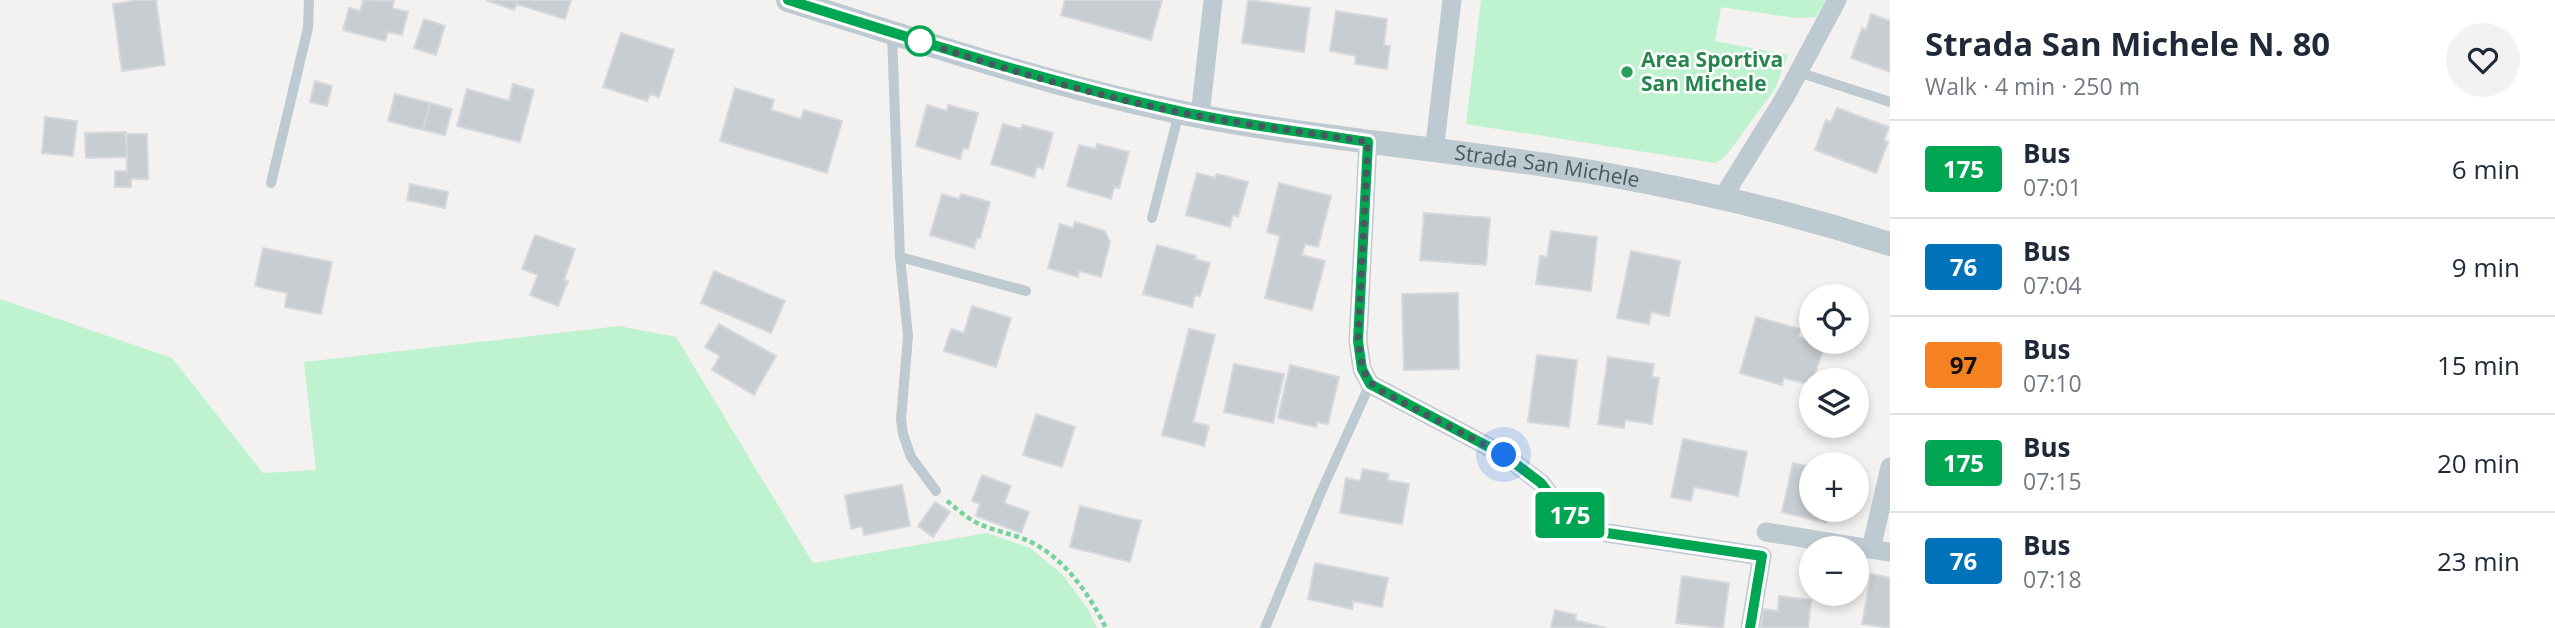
<!DOCTYPE html>
<meta charset="utf-8">
<style>
body{margin:0;font-family:"Open Sans",sans-serif;background:#f2f2f3;color:#1f2937;height:100vh;display:flex;flex-direction:column;font-size:26px;white-space:nowrap}
*{box-sizing:border-box;margin:0}
p{font-size:23px;color:#747a83}
.icon{flex:none;width:38px;height:38px;fill:none;stroke:currentColor;stroke-width:2;stroke-linecap:round;stroke-linejoin:round}
.map{position:relative;flex:1;overflow:hidden}
.panel{display:flex;flex-direction:column;background:#fff;width:665px}
.panel>*{flex:none}
.badge{padding:0 14px;border-radius:5px;font-size:24px;line-height:46px}
.tools{position:absolute;left:1799px;top:284px;display:grid;gap:14px}
.tools a{display:grid;place-items:center;width:70px;height:70px;border-radius:50%;background:#fff;box-shadow:0 4px 10px #0003;font-size:35px}
.you{position:absolute;width:35px;height:35px;margin:-18px;border:5px solid #fff;border-radius:50%;background:#1a73e8;box-shadow:0 0 0 10px #1a73e833}
.map>.badge{position:absolute;translate:-50% -50%;box-shadow:0 0 0 4px #fff}
.round{display:grid;place-items:center;flex:none;width:74px;height:74px;border-radius:37px;background:#f2f2f3}
.summary{display:flex;align-items:center;justify-content:space-between;height:119px;padding:0 35px}
h1{font-size:33px;font-weight:700;line-height:52px}
ul{padding:0;list-style:none}
li{display:flex;align-items:center;gap:21px;height:98px;padding:0 35px;border-top:2px solid #e0e1e3}
li div{flex:1}
li b{display:block;font-size:26px}
li em{font-style:normal}
li .badge{min-width:77px;font-weight:700;text-align:center}
main{display:flex;flex:1;min-height:0}
.map>svg:first-child{display:block}
.green{fill:#bff2ce}
.building{fill:#c8cdd1;stroke:#d5d8dd;stroke-width:2}
.lines{fill:none;stroke-linecap:round;stroke-linejoin:round}
.path{stroke:#75d29b;stroke-width:4.5;stroke-dasharray:5 3.5;stroke-linecap:butt}
.service{stroke:#becad1;stroke-width:10}
.minor{stroke:#becad1;stroke-width:19}
.tertiary{stroke:#becad1;stroke-width:24}
.line-casing{stroke:#fff;stroke-width:16}
.line{stroke:#00a651;stroke-width:10}
.walk{stroke:#485760;stroke-width:7;stroke-dasharray:0 12.6}
.stop-dot{fill:#fff;stroke:#00a651;stroke-width:3.5}
.leisure-dot{fill:#2e9e5b;stroke:#fff;stroke-width:2.5}
.labels{text-anchor:middle;stroke-width:5;stroke-linejoin:round;paint-order:stroke}
.leisure-label{font-size:21px;font-weight:bold;fill:#27864d;stroke:#fff;text-anchor:start}
.street-label{font-size:21px;fill:#485760;stroke:#fff}
</style>
<main>
<div class="map">
<svg width="1890" height="628" viewBox="0 0 1890 628">
<rect width="100%" height="100%" fill="#f4f1f1"/>
<path class="green" d="M1481 0H1826L1816 17 1796 18 1721 7 1715 41 1788 55 1775 89 1725 157 1715 163 1466 124Z
M0 299 172 358 263 473 316 470 304 362 619 326 676 337 813 563 987 533 1030 548 1063 575 1089 611 1097 628H0Z"/>
<path class="building" d="M139 0H156L165 65 122 71 113 4Z
M363 0 394 1 392 8 408 12 402 35 388 32 385 41 343 30 349 8 360 11Z
M486 0H518L514 10Z
M518 0H571L565 19 516 4Z
M1065 0H1162L1151 40 1061 15Z
M1248 0 1310 8 1304 52 1242 43Z
M1336 11 1387 19 1384 45 1390 46 1387 69 1355 64 1356 56 1330 51Z
M1871 14 1890 21V72L1851 58 1862 28 1866 30Z
M424 19 445 26 436 55 414 48Z
M621 33 674 50 659 97 650 94 647 101 603 87Z
M315 81 332 86 327 106 310 102Z
M513 84 534 90 520 142 457 126 467 89 509 101Z
M735 88 774 100 771 110 801 119 804 110 842 121 827 173 720 141Z
M395 94 430 103 423 130 388 121Z
M430 103 452 109 445 135 423 130Z
M927 105 947 111 948 105 978 113 968 149 963 148 960 159 916 146Z
M1837 108 1889 127 1884 140 1888 142 1876 173 1815 150 1826 120 1831 122Z
M45 117 77 121 73 156 42 153Z
M1003 124 1021 129 1023 125 1053 133 1043 169 1037 166 1034 177 991 164Z
M126 132 127 157 86 158 85 133Z
M126 134H147L148 179H131V187H115V171H127Z
M1097 144 1129 152 1119 188 1114 187 1111 199 1067 186 1079 145 1096 149Z
M1197 173 1215 178 1217 174 1248 182 1238 217 1233 215 1230 227 1186 215Z
M1279 183 1331 196 1318 247 1305 244 1302 255 1325 261 1312 310 1265 298 1280 236 1267 232Z
M410 184 448 192 445 208 407 200Z
M942 194 959 199 961 194 990 202 980 238H977L974 248 930 235Z
M1424 213 1490 218 1486 265 1420 260Z
M1075 222 1105 231 1110 242 1101 277 1079 271 1078 277 1048 268 1060 224 1073 228Z
M1551 231 1597 237 1591 291 1536 284 1540 256 1547 257Z
M535 235 575 249 564 280 568 281 558 306 530 295 538 275 522 269Z
M1157 245 1196 256 1195 259 1210 263 1200 296 1195 295 1192 307 1143 294Z
M263 248 332 262 321 314 285 307 287 293 255 286Z
M1631 251 1680 261 1669 316 1651 312 1649 324 1617 318Z
M714 271 785 301 771 333 701 303Z
M1458 293 1459 369 1404 370 1402 294Z
M972 306 1011 318 996 367 944 351 951 329 964 333Z
M1756 317 1800 329 1798 337 1825 344 1811 385 1784 378 1782 385 1740 373Z
M719 324 776 356 754 395 712 370 720 356 705 347Z
M1189 329 1215 335 1193 422 1209 426 1204 446 1162 435Z
M1537 355 1577 360 1569 427 1528 422Z
M1608 357 1654 364 1652 377 1659 378 1652 424 1625 420 1624 428 1598 424Z
M1234 364 1284 374 1273 423 1224 412Z
M1290 365 1339 377 1328 424 1317 422 1316 427 1278 418Z
M1036 414 1075 427 1062 467 1023 455Z
M1683 439 1747 452 1738 496 1694 487 1691 501 1671 497Z
M1793 463 1811 467V509H1829L1826 523 1782 512Z
M1363 469 1389 474 1387 480 1409 484 1402 524 1340 513 1346 478 1360 481Z
M982 475 1011 486 1004 503 1029 512 1021 533 976 516 980 504 972 501Z
M902 485 910 526 864 535 862 526 851 529 845 495Z
M935 502 950 512 933 537 918 526Z
M1080 506 1141 521 1130 562 1070 547Z
M1315 563 1388 578 1382 607 1353 601 1352 609 1308 599Z
M1871 574 1890 578V628L1862 624Z
M1682 576 1729 583 1723 628 1676 623Z
M1779 596 1811 600 1808 628H1761L1763 609 1778 611Z
M1555 610 1576 615 1575 620 1606 628H1551Z"/>
<g class="lines">
<path class="path" d="M947 501C957 509 967 518 979 524 995 531 1014 534 1031 542 1066 560 1089 594 1106 628"/>
<path class="service" d="M892 33 900 257 908 336 901 419 903 434 911 457 936 491
M1798 72 1890 102
M271 183 308 28 309 0
M1152 218 1179 113
M900 257 1026 291
M1265 628 1321 492 1370 384"/>
<path class="minor" d="M1200 116 1213 0
M1368 142 1358 341 1362 369 1370 384 1504 455 1541 483 1560 508 1578 521 1607 533 1762 556 1750 628
M1434 152 1452 0
M1723 197 1785 97 1837 0
M1890 467 1871 549 1890 552
M1766 532 1871 549"/>
<path class="tertiary" id="s1" d="M788 0C923 42 1059 89 1198 116 1332 141 1469 151 1603 174 1701 191 1796 214 1890 244"/>
</g>
<g class="lines">
<g class="line-casing">
<path id="line" d="M788 0C917 40 1046 82 1178 111 1241 125 1305 132 1368 142L1358 341 1362 369 1370 384 1504 455 1541 483 1560 508 1578 521 1607 533 1762 556 1750 628"/>
</g>
<use href="#line" class="line"/>
<path class="walk" d="M920 41C1011 72 1105 98 1199 116 1255 126 1312 133 1368 142L1358 341C1361 361 1362 378 1379 390L1504 455"/>
</g>
<circle class="stop-dot" cx="920" cy="41" r="14"/>
<circle class="leisure-dot" cx="1627" cy="72" r="7"/>
<g class="labels">
<g class="leisure-label">
<text x="1641" y="67">Area Sportiva<tspan x="1641" dy="24">San Michele</tspan></text>
</g>
<g class="street-label">
<text dy="7" stroke="none"><textPath href="#s1" startOffset="779">Strada San Michele</textPath></text>
</g>
</g>
</svg>
<div class="tools">
<a><svg class="icon" aria-label="locate" viewBox="0 0 24 24"><circle cx="12" cy="12" r="6"/><path d="M12 2v4M12 18v4M2 12h4M18 12h4"/></svg></a>
<a><svg class="icon" aria-label="layers" viewBox="0 0 24 24"><path d="M12 4l9 5-9 5-9-5zM3 14l9 5 9-5"/></svg></a>
<a>+</a>
<a>−</a>
</div>
<div class="you" style="left:1504px;top:455px"></div>
<b class="badge" style="left:1570px;top:515px;background:#00a651;color:#fff">175</b>
</div>
<section class="panel">
<div class="summary"><div><h1>Strada San Michele N. 80</h1><p>Walk · 4 min · 250 m</p></div><a class="round"><svg class="icon" aria-label="heart" viewBox="0 0 24 24"><path d="M12 20l-8-8c-3-5 5-10 8-4 3-6 11-1 8 4z"/></svg></a></div>
<ul>
<li><span class="badge" style="background:#00a651;color:#fff">175</span><div><b>Bus</b><p>07:01</p></div><em>6 min</em></li>
<li><span class="badge" style="background:#0072bc;color:#fff">76</span><div><b>Bus</b><p>07:04</p></div><em>9 min</em></li>
<li><span class="badge" style="background:#f58220;color:#111">97</span><div><b>Bus</b><p>07:10</p></div><em>15 min</em></li>
<li><span class="badge" style="background:#00a651;color:#fff">175</span><div><b>Bus</b><p>07:15</p></div><em>20 min</em></li>
<li><span class="badge" style="background:#0072bc;color:#fff">76</span><div><b>Bus</b><p>07:18</p></div><em>23 min</em></li>
</ul>
</section>
</main>
